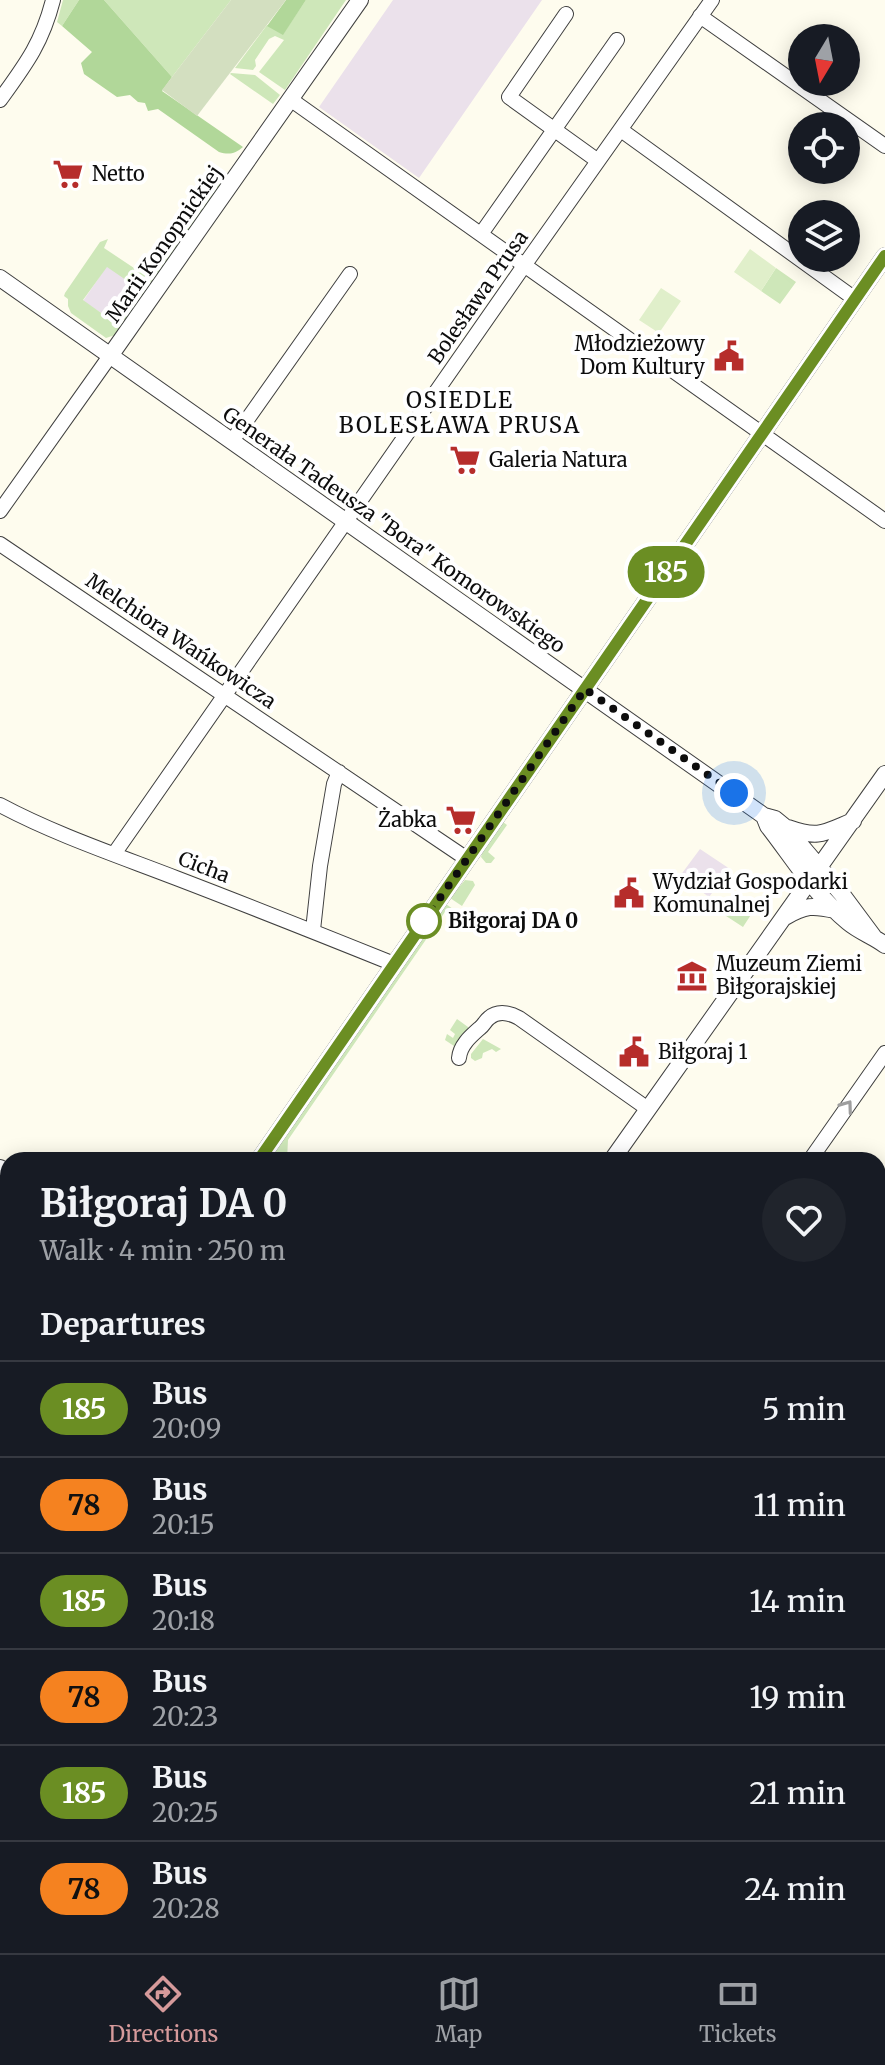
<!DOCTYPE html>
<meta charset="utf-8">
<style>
body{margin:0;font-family:Merriweather,serif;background:#20242c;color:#f1f3f6;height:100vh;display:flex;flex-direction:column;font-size:30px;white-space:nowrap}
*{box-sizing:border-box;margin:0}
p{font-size:26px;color:#9ea1a6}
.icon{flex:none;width:44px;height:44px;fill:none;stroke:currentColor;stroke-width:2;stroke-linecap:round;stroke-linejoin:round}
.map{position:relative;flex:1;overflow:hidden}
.panel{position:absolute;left:0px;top:1152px;width:886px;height:802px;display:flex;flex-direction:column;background:#171b24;border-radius:24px 24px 0 0;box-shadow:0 4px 20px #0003}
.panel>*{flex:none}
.badge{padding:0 16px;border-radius:26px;font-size:28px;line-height:52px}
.needle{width:52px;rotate:190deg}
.controls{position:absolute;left:788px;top:24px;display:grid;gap:16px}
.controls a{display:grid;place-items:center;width:72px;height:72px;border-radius:50%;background:#171b24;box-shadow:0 4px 20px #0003;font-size:40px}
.you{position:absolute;width:40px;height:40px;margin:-20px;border:6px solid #fff;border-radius:50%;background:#1a73e8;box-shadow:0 0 0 12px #1a73e833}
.map>.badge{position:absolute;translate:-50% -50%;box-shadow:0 0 0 4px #fff}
h2{padding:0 40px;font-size:30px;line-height:72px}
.round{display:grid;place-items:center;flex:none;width:84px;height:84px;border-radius:42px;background:#20242c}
.summary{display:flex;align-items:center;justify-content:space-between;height:136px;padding:0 40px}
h1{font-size:38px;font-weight:700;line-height:60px}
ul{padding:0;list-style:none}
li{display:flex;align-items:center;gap:24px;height:96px;padding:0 40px;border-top:2px solid #363941}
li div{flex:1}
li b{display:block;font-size:30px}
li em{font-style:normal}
li .badge{min-width:88px;font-weight:700;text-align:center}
.dock{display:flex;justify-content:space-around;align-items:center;height:112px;border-top:2px solid #363941;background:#171b24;font-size:22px;color:#9ea1a6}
.dock a{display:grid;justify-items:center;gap:4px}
.dock .on{color:#d69a9b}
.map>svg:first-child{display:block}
.industrial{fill:#ebe1eb}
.green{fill:#cee7b9}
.forest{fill:#b1d799}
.cemetery{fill:#d3dfc0}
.pitch{fill:#e0efca}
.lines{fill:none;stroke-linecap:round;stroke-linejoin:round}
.minor-casing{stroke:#404040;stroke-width:16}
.tertiary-casing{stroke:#404040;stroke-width:18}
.minor{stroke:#fff;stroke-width:14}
.tertiary{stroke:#fff;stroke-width:16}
.oneway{stroke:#9e9e9e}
.line-casing{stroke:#fff;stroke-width:18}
.line{stroke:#6b8e23;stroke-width:12}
.walk{stroke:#0d0d0d;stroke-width:8;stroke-dasharray:0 14.4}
.stop-dot{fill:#fff;stroke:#6b8e23;stroke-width:4}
.labels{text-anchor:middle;stroke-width:8;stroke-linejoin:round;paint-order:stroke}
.poi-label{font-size:20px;fill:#0d0d0d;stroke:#fff;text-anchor:start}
.street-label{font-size:20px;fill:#0d0d0d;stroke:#fff}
.stop-label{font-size:20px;font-weight:bold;fill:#0d0d0d;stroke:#fff;text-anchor:start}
.neighbourhood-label{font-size:22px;letter-spacing:2px;fill:#0d0d0d;stroke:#fff}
</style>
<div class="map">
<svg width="885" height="1953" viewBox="0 0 885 1953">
<rect width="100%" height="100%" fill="#fefcee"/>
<path class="industrial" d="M393 0H542L419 178 319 107Z
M107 266 143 291 119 325 83 301Z
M700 849 730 869 709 897 680 876Z"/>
<path class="green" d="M63 0H79L62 26 57 22Z
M104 0H231L172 77Z
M306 0H346L285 90 259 72 284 40 275 36 269 39 255 60 256 66 253 70 235 68 267 25 283 34Z
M231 73 255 75 280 95 273 104 230 74Z
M218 170 222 173V182L125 320 123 319 142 291 107 267 83 300 118 325 122 321 123 322 115 335 106 338 71 313 68 306V299L64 296 65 293 100 242 108 239 104 248 134 268 139 261 146 263 153 262 214 172Z
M776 268 796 282 780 304 761 291Z
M503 822 507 825 488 852 495 858 491 863H486L481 857 482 853Z
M465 880 473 881 475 885 462 906 450 898Z
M736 894 756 907 743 927 723 914Z
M446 904 457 912 456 914 447 909 288 1140 287 1160H269Z
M457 1019 468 1027 469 1031 458 1046H454L445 1040 447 1034 453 1038 455 1034 450 1030Z
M483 1039 501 1049 496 1052 492 1049 483 1053 482 1058 475 1061 471 1058V1054Z
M878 1783H885V1896L878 1938Z
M761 1946H877L875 1953H761Z"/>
<path class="forest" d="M79 0H104L172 77 162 91 243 147C235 154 229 155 219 152L158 109 148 111 145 103 138 102 130 95 117 97 84 74 81 63 92 52 62 26Z
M286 0H306L283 35 267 26Z"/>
<path class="cemetery" d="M231 0H286L197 116 162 90Z"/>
<path class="pitch" d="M750 249 776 268 761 291 734 272Z
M661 288 681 301 659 333 639 320Z
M696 1946H751L750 1953H696Z"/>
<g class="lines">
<g class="minor-casing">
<path id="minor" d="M566 14 509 97 598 161
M700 16 885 146
M290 99 885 521
M0 100C26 64 42 43 53 0
M621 130 855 299
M481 234 617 40
M232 441 350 274
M0 511 110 356
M0 544 467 859
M0 805C54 834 119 856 176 878 249 906 322 935 394 964
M114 854 528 260 712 0
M313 930 320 866 334 784 339 772
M459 1058C460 1045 471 1036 480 1028 484 1025 485 1021 489 1018 498 1010 510 1013 519 1018L648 1109
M810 1160 885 1053
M0 1167 8 1171
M878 1343 885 1344
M878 1527H885
M0 1562 8 1565
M878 1753 885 1754
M0 1890 8 1894
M54 1953 57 1946
M334 1953V1946"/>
</g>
<g class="tertiary-casing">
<path id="tertiary" d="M0 278 764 816 775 819 786 828 841 893 873 936
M110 356 360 0
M764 816 768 826C793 858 816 896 848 922 860 932 873 936 885 945
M788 828C819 839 824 833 853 821
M785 917C805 905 813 905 835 910
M259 1160 885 256
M612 1160 885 774
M0 1395 8 1384
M181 1953 182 1946"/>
</g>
<use href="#minor" class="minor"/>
<use href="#tertiary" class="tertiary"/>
</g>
<defs><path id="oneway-chevron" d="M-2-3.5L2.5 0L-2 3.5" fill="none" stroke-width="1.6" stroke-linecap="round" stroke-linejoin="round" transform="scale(2)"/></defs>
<use class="oneway" href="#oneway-chevron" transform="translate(847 1106) rotate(-54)"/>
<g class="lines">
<g class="line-casing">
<path id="line" d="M259 1160 885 256"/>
</g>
<use href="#line" class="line"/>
<path class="walk" d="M424 921 585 689 734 793"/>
</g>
<defs>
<g id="supermarket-bare" transform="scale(2.4)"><path d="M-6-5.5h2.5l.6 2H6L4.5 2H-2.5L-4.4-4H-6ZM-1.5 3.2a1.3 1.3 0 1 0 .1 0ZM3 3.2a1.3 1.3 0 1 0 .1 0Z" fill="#b62d2b" stroke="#fff" stroke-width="2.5" paint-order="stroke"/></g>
<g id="civic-bare" transform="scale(2.4)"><path d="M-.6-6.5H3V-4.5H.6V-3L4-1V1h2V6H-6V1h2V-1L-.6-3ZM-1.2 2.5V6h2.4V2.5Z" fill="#b62d2b" stroke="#fff" stroke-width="2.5" paint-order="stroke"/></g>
<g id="museum-bare" transform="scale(2.4)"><path d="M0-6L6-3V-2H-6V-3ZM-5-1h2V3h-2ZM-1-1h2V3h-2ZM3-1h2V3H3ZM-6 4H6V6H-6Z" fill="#b62d2b" stroke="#fff" stroke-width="2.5" paint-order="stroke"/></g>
</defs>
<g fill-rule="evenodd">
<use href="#supermarket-bare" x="68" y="174"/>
<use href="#civic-bare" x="729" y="356"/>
<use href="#supermarket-bare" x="465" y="460"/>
<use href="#supermarket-bare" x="461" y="820"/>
<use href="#civic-bare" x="629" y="893"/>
<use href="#museum-bare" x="692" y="976"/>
<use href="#civic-bare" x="634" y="1052"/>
</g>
<circle class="stop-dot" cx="424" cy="921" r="16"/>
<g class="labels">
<g class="poi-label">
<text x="92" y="181">Netto</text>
<text x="705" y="351" text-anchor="end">Młodzieżowy<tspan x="705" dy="23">Dom Kultury</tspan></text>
<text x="489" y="467">Galeria Natura</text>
<text x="437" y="827" text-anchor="end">Żabka</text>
<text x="653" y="889">Wydział Gospodarki<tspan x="653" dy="23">Komunalnej</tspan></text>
<text x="716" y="971">Muzeum Ziemi<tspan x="716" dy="23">Biłgorajskiej</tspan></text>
<text x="658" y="1059">Biłgoraj 1</text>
</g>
<g class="street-label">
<text transform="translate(164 244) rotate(-55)" y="7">Marii Konopnickiej</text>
<text transform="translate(478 297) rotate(-55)" y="7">Bolesława Prusa</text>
<text transform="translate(394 530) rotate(35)" y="7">Generała Tadeusza "Bora" Komorowskiego</text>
<text transform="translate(181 641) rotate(34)" y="7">Melchiora Wańkowicza</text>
<text transform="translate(204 867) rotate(21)" y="7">Cicha</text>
</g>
<g class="stop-label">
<text x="448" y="928">Biłgoraj DA 0</text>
</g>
<g class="neighbourhood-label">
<text x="460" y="408">OSIEDLE<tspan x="460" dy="25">BOLESŁAWA PRUSA</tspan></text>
</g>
</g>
</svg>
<div class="controls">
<a><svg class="needle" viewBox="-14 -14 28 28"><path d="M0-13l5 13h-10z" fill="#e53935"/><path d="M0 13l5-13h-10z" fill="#9ea1a6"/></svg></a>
<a><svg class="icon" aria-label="locate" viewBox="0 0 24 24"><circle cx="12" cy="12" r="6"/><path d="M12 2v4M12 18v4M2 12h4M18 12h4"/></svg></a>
<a><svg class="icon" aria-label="layers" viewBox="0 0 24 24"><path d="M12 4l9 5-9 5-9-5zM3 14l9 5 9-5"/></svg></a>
</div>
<div class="you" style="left:734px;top:793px"></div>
<b class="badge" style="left:666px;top:572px;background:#6b8e23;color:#fff">185</b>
<section class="panel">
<div class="summary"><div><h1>Biłgoraj DA 0</h1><p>Walk · 4 min · 250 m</p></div><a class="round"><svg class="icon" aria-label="heart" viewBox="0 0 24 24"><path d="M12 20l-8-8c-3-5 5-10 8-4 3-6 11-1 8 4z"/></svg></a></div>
<h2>Departures</h2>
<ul>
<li><span class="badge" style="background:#6b8e23;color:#fff">185</span><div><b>Bus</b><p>20:09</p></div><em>5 min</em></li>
<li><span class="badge" style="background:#f58220;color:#111">78</span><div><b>Bus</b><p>20:15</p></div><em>11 min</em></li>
<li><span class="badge" style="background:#6b8e23;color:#fff">185</span><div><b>Bus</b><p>20:18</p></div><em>14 min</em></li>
<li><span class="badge" style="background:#f58220;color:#111">78</span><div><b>Bus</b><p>20:23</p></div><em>19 min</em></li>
<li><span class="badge" style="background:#6b8e23;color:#fff">185</span><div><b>Bus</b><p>20:25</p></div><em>21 min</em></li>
<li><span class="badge" style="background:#f58220;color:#111">78</span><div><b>Bus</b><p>20:28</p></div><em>24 min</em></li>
</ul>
</section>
</div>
<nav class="dock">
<a class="on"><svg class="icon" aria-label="directions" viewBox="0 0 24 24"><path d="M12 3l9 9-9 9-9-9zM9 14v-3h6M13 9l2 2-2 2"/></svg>Directions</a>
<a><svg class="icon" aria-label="map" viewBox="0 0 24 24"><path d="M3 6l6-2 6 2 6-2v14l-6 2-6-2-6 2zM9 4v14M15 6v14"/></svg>Map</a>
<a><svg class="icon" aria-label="tickets" viewBox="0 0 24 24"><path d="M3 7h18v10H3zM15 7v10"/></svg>Tickets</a>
</nav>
